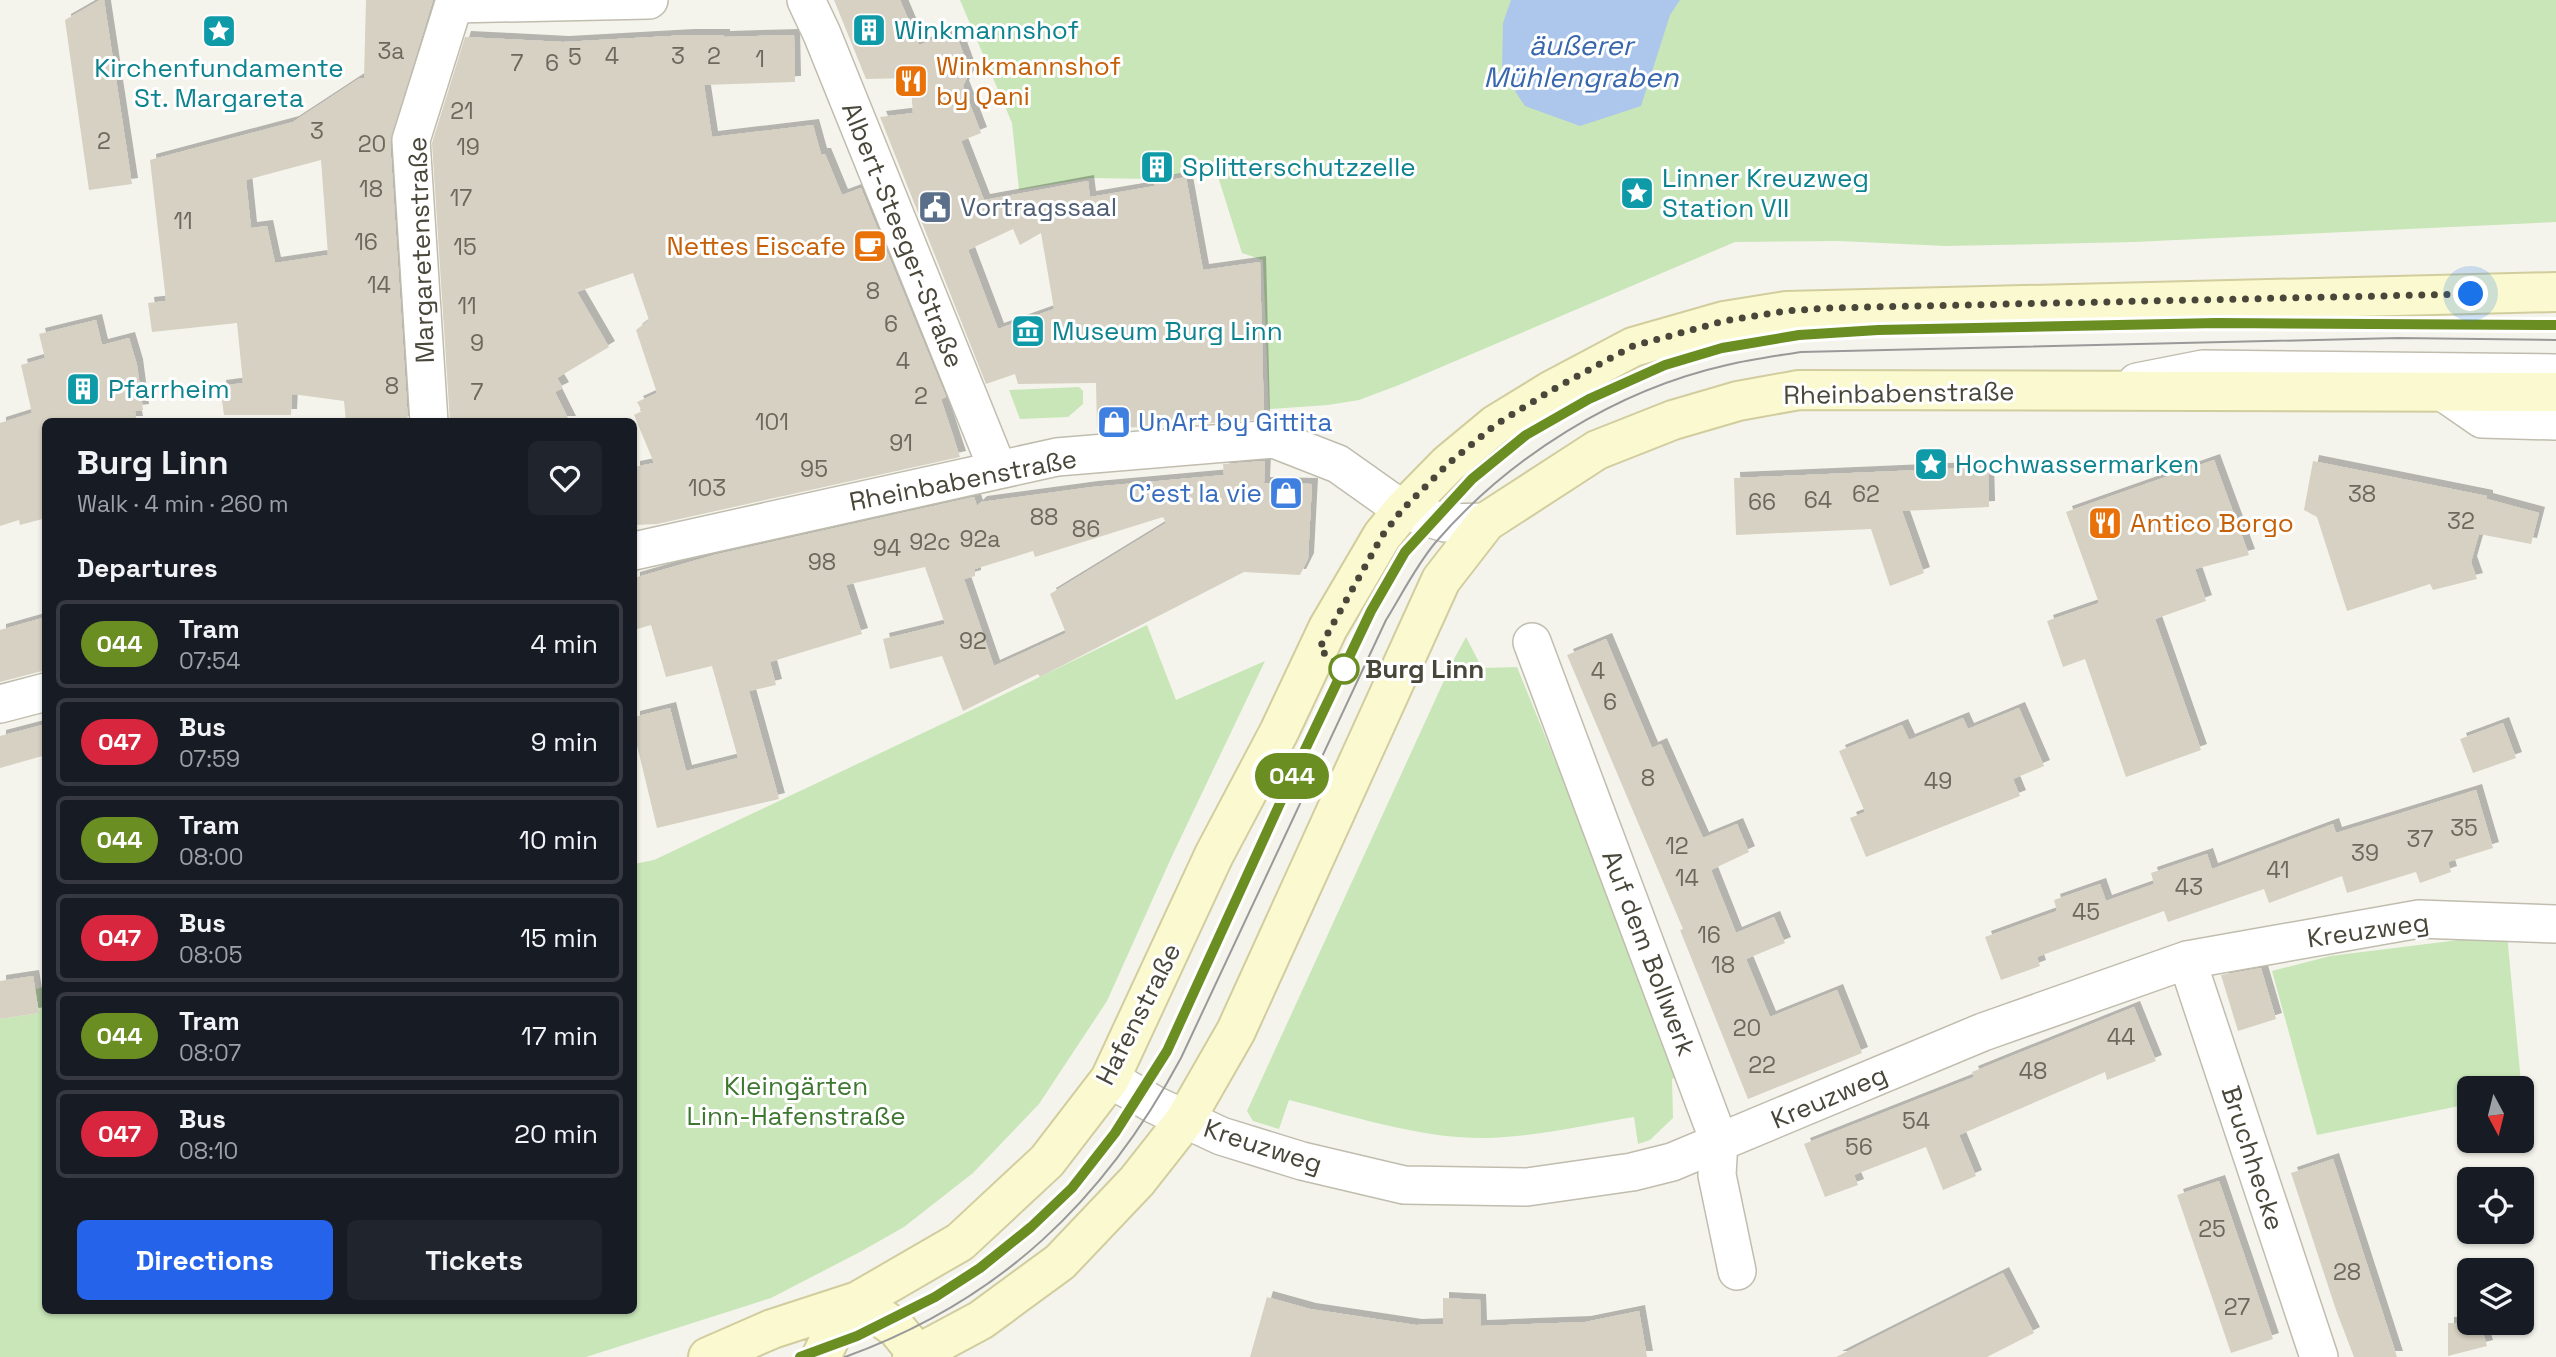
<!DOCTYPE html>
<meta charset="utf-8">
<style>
body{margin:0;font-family:"Space Grotesk",sans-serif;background:#20242c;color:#f1f3f6;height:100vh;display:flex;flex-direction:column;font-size:26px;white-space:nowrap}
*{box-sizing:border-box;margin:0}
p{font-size:23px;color:#9ea1a6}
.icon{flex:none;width:38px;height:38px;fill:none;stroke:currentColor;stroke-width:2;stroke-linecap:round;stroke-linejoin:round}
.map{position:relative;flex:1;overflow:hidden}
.drawer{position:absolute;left:42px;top:418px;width:595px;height:896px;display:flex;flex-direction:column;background:#171b24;border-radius:10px;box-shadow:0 2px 5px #0004}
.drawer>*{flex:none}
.badge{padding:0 14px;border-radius:23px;font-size:24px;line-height:46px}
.needle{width:46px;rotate:173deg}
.fabs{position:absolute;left:2457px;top:1076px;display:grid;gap:14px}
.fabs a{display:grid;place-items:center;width:77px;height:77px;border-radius:10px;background:#171b24;box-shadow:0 2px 5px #0004;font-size:35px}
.you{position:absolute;width:35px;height:35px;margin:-18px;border:5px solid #fff;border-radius:50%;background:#1a73e8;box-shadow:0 0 0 10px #1a73e833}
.map>.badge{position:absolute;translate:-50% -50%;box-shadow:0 0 0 4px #fff}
h2{padding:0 35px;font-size:26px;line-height:63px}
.round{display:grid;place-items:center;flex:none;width:74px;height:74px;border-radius:10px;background:#20242c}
.head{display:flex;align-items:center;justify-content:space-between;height:119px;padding:0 35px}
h1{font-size:33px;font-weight:700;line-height:52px}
.cta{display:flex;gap:14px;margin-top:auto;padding:14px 35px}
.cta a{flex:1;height:80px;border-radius:10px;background:#2563eb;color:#fff;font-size:28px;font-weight:700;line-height:80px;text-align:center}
.cta a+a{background:#20242c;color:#f1f3f6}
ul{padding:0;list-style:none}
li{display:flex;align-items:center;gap:21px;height:88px;margin:0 14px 10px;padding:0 21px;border:4px solid #363941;border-radius:10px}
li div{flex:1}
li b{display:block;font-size:26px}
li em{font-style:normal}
li .badge{min-width:77px;font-weight:700;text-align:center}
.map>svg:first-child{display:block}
.green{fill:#c8e6b8}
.water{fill:#adc6ec}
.building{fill:#d6d1c2;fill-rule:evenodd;filter:url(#shadow)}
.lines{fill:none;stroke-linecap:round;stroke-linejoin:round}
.street-casing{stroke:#c0bdae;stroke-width:40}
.secondary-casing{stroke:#d1cd9e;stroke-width:42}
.street{stroke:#fff;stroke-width:37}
.secondary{stroke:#fbf9cf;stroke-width:38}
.tram{stroke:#999;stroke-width:2}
.line-casing{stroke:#fff;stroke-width:16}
.line{stroke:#6b8e23;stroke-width:10}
.walk{stroke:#49463a;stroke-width:7;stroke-dasharray:0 12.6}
.stop-dot{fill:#fff;stroke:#6b8e23;stroke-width:3.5}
.labels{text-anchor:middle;stroke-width:6;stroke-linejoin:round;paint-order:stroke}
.number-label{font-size:23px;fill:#6c695c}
.culture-label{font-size:26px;fill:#0d838f;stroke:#fff;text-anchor:start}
.food-label{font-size:26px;fill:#c56008;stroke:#fff;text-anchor:start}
.service-label{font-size:26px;fill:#4e5e75;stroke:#fff;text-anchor:start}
.street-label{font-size:26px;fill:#49463a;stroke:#fff}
.shop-label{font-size:26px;fill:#366cbe;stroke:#fff;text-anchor:start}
.stop-label{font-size:26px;font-weight:bold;fill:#49463a;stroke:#fff;text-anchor:start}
.park-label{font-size:26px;fill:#3e7730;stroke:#fff}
.water-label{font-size:28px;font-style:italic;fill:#3967ae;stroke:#fff}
</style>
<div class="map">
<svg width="2556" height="1357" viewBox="0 0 2556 1357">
<defs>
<filter id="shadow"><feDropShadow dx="6" dy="-6" stdDeviation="0" flood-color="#0004"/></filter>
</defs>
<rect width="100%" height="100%" fill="#f5f4ec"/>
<path class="green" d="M960 0H2556V222L2134 242 1946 246 1839 241 1735 242 1399 385 1359 400 1328 405 1269 409 1263 260 1242 253 1215 167 1153 179 1091 178 1019 190 1012 123Z
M1079 387 1083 391V404L1068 417 1020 419 1009 390Z
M1147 625 1176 700 1265 661 1172 856 1107 1001 1039 1104 973 1173 904 1227 860 1252 771 1298 586 1357H0V1019L39 1013 35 989 45 987 46 1311H634V864L654 860 980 706Z
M1466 637 1482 668 1517 667 1683 1074 1672 1079 1673 1118 1650 1140 1638 1144 1634 1117C1587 1125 1538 1136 1490 1138 1423 1140 1353 1116 1289 1100L1279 1129 1253 1121 1247 1111 1453 661Z
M2507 934 2522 1093V1088H2469V1104L2317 1135 2272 971 2330 956Z"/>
<path class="water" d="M1511 0H1680L1670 15 1641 106 1580 126 1525 106 1502 72 1503 23Z"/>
<path class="building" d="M100 0H104L132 184 89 190 65 20Z
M366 0H433L390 141 408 422H346L344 401 292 394 291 415H224L220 386 243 383 237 323 152 332 148 303 166 301 150 160 293 122 360 78H364ZM321 160 328 255 275 263 267 226 251 228 246 180Z
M834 0H900L919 45 945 36 959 42 970 72 963 86 981 133 961 141 984 200 1088 181 1090 197 1155 186 1154 183 1186 177 1203 270 1260 262 1264 419 1210 423H1150L1149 427 1097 428 1096 383 1018 384 1015 374 986 384 880 117 913 113 910 78 866 79ZM1013 229 1020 245 1041 233 1054 309 998 329 968 250Z
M688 35H724V37L794 35 795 82 704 85 712 137 813 125 821 154H825L842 195 861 188 946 397 941 399 960 457 657 524 634 525V467L654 463 634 415 642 411 637 402 657 393 636 330 649 320 633 273 577 292 609 347 557 378 563 388 555 392 570 422H450L432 143 465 37 563 42Z
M96 320 102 345 129 338 137 365 143 410 135 411 137 422H46V518L20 525 19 520 0 526V423L32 413 21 365 45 358 39 334Z
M2214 460 2249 555 2195 569 2206 601 2155 619 2201 750 2126 777 2085 659 2063 667 2047 621 2099 603 2066 512Z
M1265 461 1264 483 1312 484 1308 559 1300 575 1244 572 1040 677 1038 674 963 711 942 656 890 669 883 639 945 624 925 567 846 585 862 634 770 662 776 685 749 691 779 799 657 828 634 733V717L670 708 686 771 738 758 712 666 666 677 651 625 634 630V578L714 555 974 497 977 506 981 502 1092 487 1224 475 1223 464ZM1163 517 1166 523 1050 594 1066 633 994 666 964 579 975 576V569L1033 551 1035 557Z
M2313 461 2487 496V499L2539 513 2531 544 2479 534 2471 562 2477 579 2433 590 2430 584 2347 611 2317 517 2304 510Z
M1988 467 1989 507 1902 511 1924 573 1890 586 1871 529 1736 535 1734 478Z
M46 617V670L0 682V630Z
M1606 639 1652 748 1661 744 1703 838 1737 824 1749 852 1711 870 1736 933 1774 917 1785 943 1746 959 1770 1017 1837 990 1862 1053 1748 1099 1680 930 1683 929 1567 655Z
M2019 708 2044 766 2013 779 2020 796 1866 857 1850 818 1865 812 1839 751 1902 725 1909 740 1963 718 1968 729Z
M2503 723 2516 758 2473 773 2460 739Z
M46 724V755L0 768V736Z
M2476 790 2493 848 2448 862 2451 872 2420 883 2416 872 2347 893 2342 876 2269 903 2264 889 2168 922 2164 911 2037 957 2040 966 2001 980 1985 937 2057 911 2054 900 2100 884 2106 901 2154 884 2151 873 2207 854 2212 869 2333 824 2336 833Z
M2261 968 2276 1019 2238 1031 2221 975Z
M33 976 39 1013 0 1019V981Z
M2134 1007 2156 1061 2107 1080 2105 1072 1959 1135 1976 1176 1943 1190 1926 1147 1854 1175 1858 1185 1825 1197 1804 1144 1974 1077 1972 1072Z
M2333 1159 2397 1357H2354L2336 1310 2291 1173Z
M2219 1181 2273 1339 2231 1353 2177 1195Z
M2003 1273 2034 1333 1987 1357H1836Z
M1267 1297 1310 1309 1416 1325 1443 1324V1298L1480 1300 1481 1326 1585 1322 1639 1311 1647 1357H1250Z
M2448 1323H2480L2487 1346 2448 1356Z"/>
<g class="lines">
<g class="street-casing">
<path id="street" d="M806 0 822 34 998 470
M454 4 649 0
M2137 382 2203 369 2556 373
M2443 392 2482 419 2556 421
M429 422 411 140 455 0
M634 551 1057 457 1274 439 1338 464 1403 510 1445 523 1486 522
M1532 642 1719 1141 1717 1175 1737 1271
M0 704 46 692
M2187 960 2319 1357
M1110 1079 1155 1105 1221 1136 1302 1161 1404 1185 1527 1187 1632 1172 1672 1162 1983 1032 2187 960 2419 919 2556 924"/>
</g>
<g class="secondary-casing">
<path id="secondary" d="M858 1301 897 1329 920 1357
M708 1357 772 1329 858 1301 960 1242 1047 1161 1110 1079 1214 855 1279 732 1328 628 1382 536 1403 510 1448 464 1495 425 1552 390 1633 347 1724 321 1786 311 2556 292
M821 1357 834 1330 858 1301
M912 1357 981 1320 1060 1262 1137 1181 1185 1120 1236 1031 1441 580 1486 522 1597 450 1673 420 1738 401 1799 390 2556 392"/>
</g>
<use href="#street" class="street"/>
<use href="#secondary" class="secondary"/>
<path class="tram" d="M917 1306 980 1268 1031 1227 1072 1189 1140 1096 1167 1051 1371 611C1383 591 1393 568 1408 550 1499 428 1649 351 1799 335 1883 326 1968 330 2052 328 2220 323 2388 324 2556 325
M800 1357 857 1337
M845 1357C1000 1301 1104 1201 1181 1058L1386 620C1402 594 1416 566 1435 543 1509 457 1616 390 1727 365 1751 359 1776 356 1801 352L2398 338 2556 340"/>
</g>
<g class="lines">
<g class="line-casing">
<path id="line" d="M800 1357 857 1336 935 1297 980 1268 1031 1227 1072 1188 1115 1133 1167 1051 1292 777 1371 611 1405 552 1472 479 1526 435 1589 399 1665 365 1722 348 1799 335 1878 330 2217 323 2556 325"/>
</g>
<use href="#line" class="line"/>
<path class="walk" d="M1344 669 1319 649 1382 536 1402 510 1448 464 1495 425 1552 390 1633 346 1724 321 1786 311 1827 308 2471 294"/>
</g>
<defs>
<g id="building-square" transform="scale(1.75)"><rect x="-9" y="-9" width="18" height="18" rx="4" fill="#0f9aa8" stroke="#fff"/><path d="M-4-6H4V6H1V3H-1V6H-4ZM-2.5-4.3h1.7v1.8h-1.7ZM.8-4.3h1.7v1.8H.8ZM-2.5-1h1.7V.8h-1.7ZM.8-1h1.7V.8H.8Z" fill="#fff"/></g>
<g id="sight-square" transform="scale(1.75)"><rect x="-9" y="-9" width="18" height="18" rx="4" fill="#0f9aa8" stroke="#fff"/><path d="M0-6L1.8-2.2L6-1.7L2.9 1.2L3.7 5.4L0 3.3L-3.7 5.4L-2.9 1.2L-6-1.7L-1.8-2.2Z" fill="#fff"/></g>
<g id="restaurant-square" transform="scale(1.75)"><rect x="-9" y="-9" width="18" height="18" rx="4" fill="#e8710a" stroke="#fff"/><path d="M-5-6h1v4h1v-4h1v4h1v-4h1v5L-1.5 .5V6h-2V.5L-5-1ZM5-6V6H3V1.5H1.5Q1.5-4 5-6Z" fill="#fff"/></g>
<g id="civic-square" transform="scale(1.75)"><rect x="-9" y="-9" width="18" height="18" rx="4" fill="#5c6f8a" stroke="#fff"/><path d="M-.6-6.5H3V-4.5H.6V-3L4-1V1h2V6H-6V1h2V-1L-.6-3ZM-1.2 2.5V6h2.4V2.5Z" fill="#fff"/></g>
<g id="cafe-square" transform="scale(1.75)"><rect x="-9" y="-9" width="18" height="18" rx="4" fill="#e8710a" stroke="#fff"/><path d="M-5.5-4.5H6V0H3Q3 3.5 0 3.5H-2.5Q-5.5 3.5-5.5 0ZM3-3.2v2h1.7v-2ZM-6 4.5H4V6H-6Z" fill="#fff"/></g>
<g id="museum-square" transform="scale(1.75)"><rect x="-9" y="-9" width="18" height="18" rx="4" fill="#0f9aa8" stroke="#fff"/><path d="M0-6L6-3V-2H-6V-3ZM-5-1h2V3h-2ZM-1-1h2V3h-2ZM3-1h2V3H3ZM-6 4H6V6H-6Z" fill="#fff"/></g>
<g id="shop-square" transform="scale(1.75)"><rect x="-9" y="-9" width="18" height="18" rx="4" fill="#3f7fe0" stroke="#fff"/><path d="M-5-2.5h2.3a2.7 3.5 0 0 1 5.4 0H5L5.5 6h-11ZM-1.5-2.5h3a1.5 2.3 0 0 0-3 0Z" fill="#fff"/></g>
</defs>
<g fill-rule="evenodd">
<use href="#building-square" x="869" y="30"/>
<use href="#sight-square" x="219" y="31"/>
<use href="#restaurant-square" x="911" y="81"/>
<use href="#building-square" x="1157" y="167"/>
<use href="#sight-square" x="1637" y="193"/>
<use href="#civic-square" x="935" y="207"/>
<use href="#cafe-square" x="870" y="246"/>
<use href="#museum-square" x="1028" y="331"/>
<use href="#building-square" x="83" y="389"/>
<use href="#shop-square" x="1114" y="422"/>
<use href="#sight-square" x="1931" y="464"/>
<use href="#shop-square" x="1286" y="493"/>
<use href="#restaurant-square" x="2105" y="523"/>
</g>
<circle class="stop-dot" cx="1344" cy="669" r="14"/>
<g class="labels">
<g class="number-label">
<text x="391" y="59">3a</text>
<text x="612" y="64">4</text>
<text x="678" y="64">3</text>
<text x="714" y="64">2</text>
<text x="575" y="65">5</text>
<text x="760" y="67">1</text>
<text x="517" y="71">7</text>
<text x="552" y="71">6</text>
<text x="462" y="119">21</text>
<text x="317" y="139">3</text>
<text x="104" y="149">2</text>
<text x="372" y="152">20</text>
<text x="468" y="155">19</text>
<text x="371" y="197">18</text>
<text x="461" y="206">17</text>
<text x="183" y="229">11</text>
<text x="366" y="250">16</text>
<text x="465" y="255">15</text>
<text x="379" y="293">14</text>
<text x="873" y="299">8</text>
<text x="467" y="314">11</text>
<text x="891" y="332">6</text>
<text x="477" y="351">9</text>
<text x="903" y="369">4</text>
<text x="392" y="394">8</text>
<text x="477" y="400">7</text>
<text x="921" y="404">2</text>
<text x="772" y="430">101</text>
<text x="901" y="451">91</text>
<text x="814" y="477">95</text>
<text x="707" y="496">103</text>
<text x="1866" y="502">62</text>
<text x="2362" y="502">38</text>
<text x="1818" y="508">64</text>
<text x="1762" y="510">66</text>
<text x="1044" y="525">88</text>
<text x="2461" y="529">32</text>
<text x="1086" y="537">86</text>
<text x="980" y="547">92a</text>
<text x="930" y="550">92c</text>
<text x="887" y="556">94</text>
<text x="822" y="570">98</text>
<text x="973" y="649">92</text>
<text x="1598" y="679">4</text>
<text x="1610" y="710">6</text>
<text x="1648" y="786">8</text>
<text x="1938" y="789">49</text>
<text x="2464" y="836">35</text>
<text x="2420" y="847">37</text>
<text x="1677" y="854">12</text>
<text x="2365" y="861">39</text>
<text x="2278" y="878">41</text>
<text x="1687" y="886">14</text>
<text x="2189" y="895">43</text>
<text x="2086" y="920">45</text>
<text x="1709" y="943">16</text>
<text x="1723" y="973">18</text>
<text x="1747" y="1036">20</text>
<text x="2121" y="1045">44</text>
<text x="1762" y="1073">22</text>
<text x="2033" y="1079">48</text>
<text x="1916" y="1129">54</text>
<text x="1859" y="1155">56</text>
<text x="2212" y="1237">25</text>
<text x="2347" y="1280">28</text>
<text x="2237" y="1315">27</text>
</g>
<g class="culture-label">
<text x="894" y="39">Winkmannshof</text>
<text x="219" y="77" text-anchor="middle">Kirchenfundamente<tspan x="219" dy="30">St. Margareta</tspan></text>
<text x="1182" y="176">Splitterschutzzelle</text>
<text x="1662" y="187">Linner Kreuzweg<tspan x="1662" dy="30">Station VII</tspan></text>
<text x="1052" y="340">Museum Burg Linn</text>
<text x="108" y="398">Pfarrheim</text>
<text x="1955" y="473">Hochwassermarken</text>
</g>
<g class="food-label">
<text x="936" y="75">Winkmannshof<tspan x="936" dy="30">by Qani</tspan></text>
<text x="846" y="255" text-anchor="end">Nettes Eiscafe</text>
<text x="2130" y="532">Antico Borgo</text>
</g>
<g class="service-label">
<text x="960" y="216">Vortragssaal</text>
</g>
<g class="street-label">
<text transform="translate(903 235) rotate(68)" y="9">Albert-Steeger-Straße</text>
<text transform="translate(421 250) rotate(-92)" y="9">Margaretenstraße</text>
<text transform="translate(1899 393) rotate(-1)" y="9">Rheinbabenstraße</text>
<text transform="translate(963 480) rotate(-11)" y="9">Rheinbabenstraße</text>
<text transform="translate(2368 930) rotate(-8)" y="9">Kreuzweg</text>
<text transform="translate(1649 953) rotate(69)" y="9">Auf dem Bollwerk</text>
<text transform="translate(1138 1014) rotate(-63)" y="9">Hafenstraße</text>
<text transform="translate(1829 1097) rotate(-23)" y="9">Kreuzweg</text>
<text transform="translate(1263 1146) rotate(18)" y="9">Kreuzweg</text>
<text transform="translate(2253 1158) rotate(72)" y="9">Bruchhecke</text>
</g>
<g class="shop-label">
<text x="1138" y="431">UnArt by Gittita</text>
<text x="1262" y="502" text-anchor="end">C'est la vie</text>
</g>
<g class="stop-label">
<text x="1365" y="678">Burg Linn</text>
</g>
<g class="park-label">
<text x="796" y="1095">Kleingärten<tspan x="796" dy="30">Linn-Hafenstraße</tspan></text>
</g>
<g class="water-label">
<text x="1581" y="55">äußerer<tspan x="1581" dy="32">Mühlengraben</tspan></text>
</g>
</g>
</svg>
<div class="fabs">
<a><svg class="needle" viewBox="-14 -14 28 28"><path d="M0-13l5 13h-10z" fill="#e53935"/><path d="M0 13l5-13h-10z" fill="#9ea1a6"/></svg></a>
<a><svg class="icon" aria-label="locate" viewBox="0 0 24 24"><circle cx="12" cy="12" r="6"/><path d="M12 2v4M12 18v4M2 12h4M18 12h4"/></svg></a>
<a><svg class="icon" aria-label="layers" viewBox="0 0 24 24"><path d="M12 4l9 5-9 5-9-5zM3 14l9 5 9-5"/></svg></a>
</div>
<div class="you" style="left:2471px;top:294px"></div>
<b class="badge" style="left:1292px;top:776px;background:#6b8e23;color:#fff">044</b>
<section class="drawer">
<div class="head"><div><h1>Burg Linn</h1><p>Walk · 4 min · 260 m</p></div><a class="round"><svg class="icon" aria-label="heart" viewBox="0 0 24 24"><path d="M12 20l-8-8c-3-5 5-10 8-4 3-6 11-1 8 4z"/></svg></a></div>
<h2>Departures</h2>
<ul>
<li><span class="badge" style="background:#6b8e23;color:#fff">044</span><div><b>Tram</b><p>07:54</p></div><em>4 min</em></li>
<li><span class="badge" style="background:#d7263d;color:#fff">047</span><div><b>Bus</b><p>07:59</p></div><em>9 min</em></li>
<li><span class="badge" style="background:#6b8e23;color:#fff">044</span><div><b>Tram</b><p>08:00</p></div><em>10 min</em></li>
<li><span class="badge" style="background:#d7263d;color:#fff">047</span><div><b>Bus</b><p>08:05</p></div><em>15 min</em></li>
<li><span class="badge" style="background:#6b8e23;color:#fff">044</span><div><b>Tram</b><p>08:07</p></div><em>17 min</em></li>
<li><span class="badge" style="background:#d7263d;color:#fff">047</span><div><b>Bus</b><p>08:10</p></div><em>20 min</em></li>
</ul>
<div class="cta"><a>Directions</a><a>Tickets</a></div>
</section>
</div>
